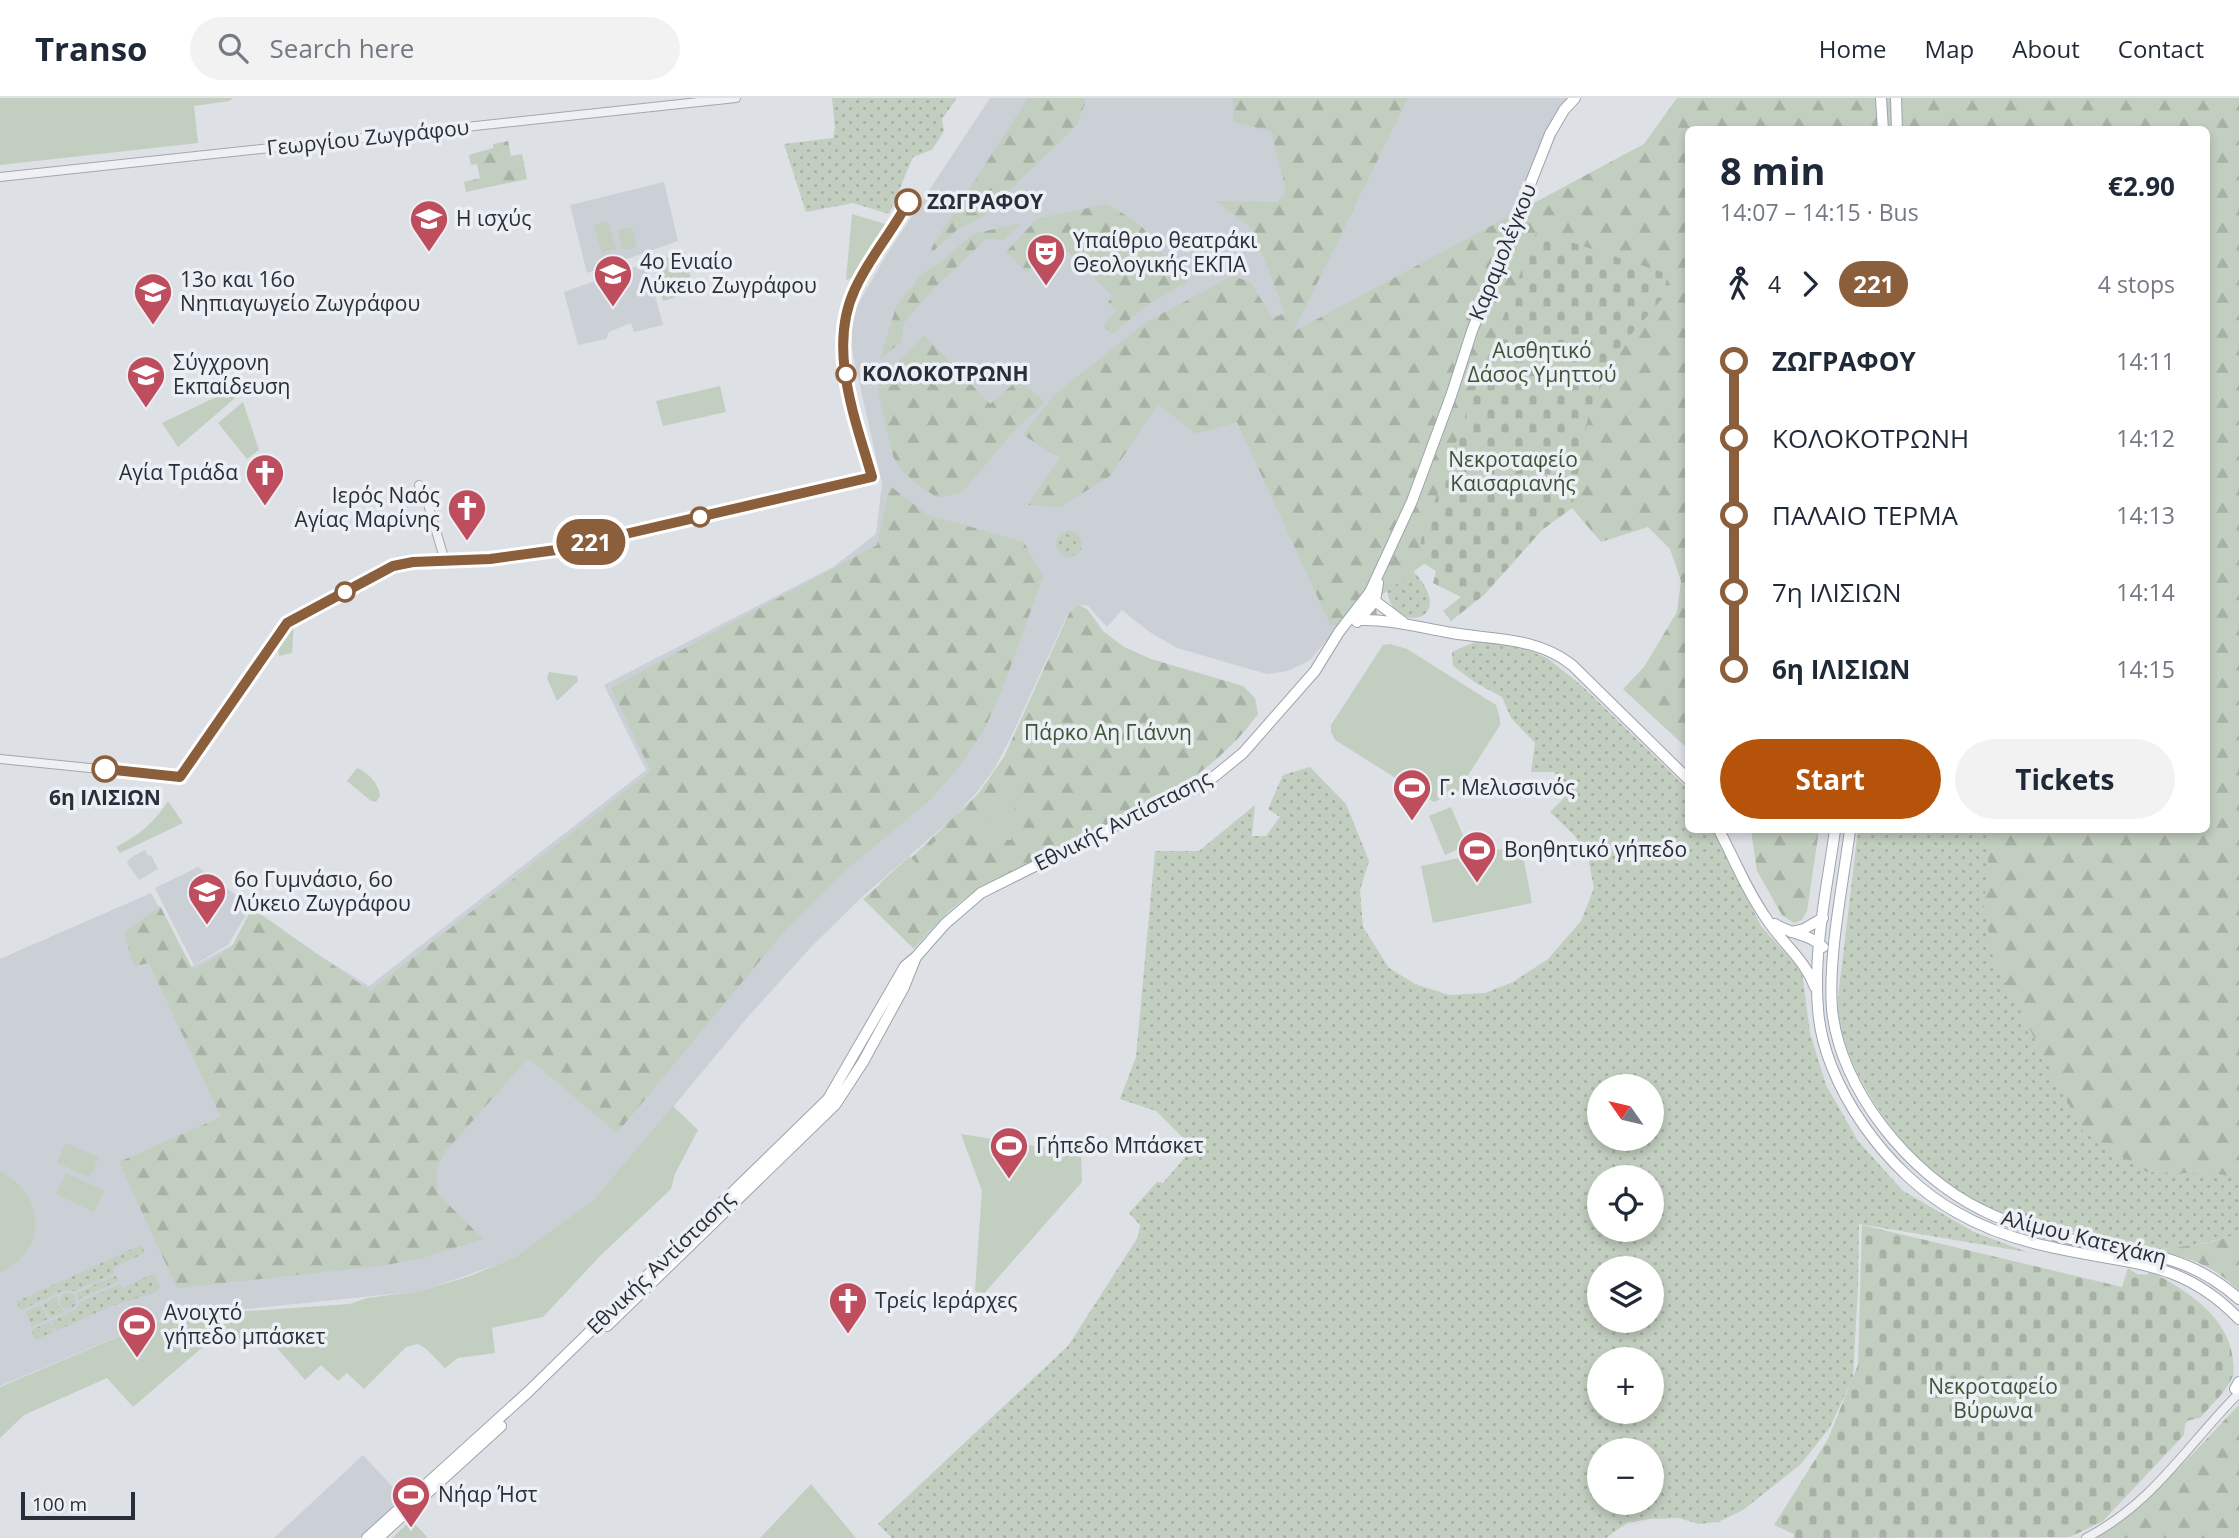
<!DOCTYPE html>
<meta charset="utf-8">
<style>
body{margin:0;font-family:"Open Sans",sans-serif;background:#f2f2f3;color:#1f2937;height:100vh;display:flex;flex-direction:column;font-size:26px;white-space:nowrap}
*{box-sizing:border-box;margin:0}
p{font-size:23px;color:#747a83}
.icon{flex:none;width:38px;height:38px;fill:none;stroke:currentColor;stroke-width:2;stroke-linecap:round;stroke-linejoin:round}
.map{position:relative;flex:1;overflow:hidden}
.side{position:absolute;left:1685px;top:28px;width:525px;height:707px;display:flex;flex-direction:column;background:#fff;border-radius:10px;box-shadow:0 4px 10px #0003}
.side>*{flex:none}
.badge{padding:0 14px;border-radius:23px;font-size:24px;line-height:46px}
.needle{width:46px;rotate:304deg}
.tools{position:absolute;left:1587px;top:976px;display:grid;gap:14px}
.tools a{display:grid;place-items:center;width:77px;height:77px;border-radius:50%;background:#fff;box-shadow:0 4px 10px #0003;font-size:35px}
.scale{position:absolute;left:21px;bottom:18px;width:114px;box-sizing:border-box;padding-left:7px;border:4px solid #282e3a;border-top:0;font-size:19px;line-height:24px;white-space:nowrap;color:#282e3a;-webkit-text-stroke:5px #eceff3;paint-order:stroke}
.map>.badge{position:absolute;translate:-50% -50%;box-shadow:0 0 0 4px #fff}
.legs{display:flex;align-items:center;gap:10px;height:77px;padding:0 35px;font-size:23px}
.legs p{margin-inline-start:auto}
.overview{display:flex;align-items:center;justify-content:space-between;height:119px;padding:0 35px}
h1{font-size:38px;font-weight:700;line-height:52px}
.cta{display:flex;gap:14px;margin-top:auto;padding:14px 35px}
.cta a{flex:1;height:80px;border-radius:42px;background:#b45309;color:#fff;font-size:28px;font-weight:700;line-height:80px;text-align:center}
.cta a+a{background:#f2f2f3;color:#1f2937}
ul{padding:0 35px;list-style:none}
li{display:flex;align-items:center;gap:24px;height:77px;font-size:26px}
li i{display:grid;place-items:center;width:10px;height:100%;margin:0 9px;background:currentColor}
li i::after{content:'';width:18px;height:18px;margin:-9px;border:5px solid;border-radius:50%;background:#fff}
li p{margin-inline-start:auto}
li:first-child i{background:linear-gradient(#0000 50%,currentColor 0)}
li:last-child i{background:linear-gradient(currentColor 50%,#0000 0)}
header{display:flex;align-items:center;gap:42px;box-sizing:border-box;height:98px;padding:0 35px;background:#fff;border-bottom:2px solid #e0e1e3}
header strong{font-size:33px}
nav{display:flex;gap:38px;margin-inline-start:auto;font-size:24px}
.search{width:490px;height:63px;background:#f2f2f3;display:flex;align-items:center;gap:18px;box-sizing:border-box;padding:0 24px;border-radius:38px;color:#747a83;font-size:26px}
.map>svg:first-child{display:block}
.built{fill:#cbcfd6}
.grass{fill:url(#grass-dots);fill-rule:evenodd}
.forest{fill:url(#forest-firs)}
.cemetery{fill:url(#cemetery-stones)}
.park{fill:#c2cebf}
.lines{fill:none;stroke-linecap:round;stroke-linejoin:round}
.minor-casing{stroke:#a3a7ae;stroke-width:10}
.major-casing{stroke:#9da4af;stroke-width:12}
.minor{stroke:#eff0f4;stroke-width:8}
.major{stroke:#fff;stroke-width:10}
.line-1-casing{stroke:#fff;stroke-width:16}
.line-1{stroke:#8b5e3c;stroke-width:10}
.stop-1-dot{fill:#fff;stroke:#8b5e3c;stroke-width:3.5}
.labels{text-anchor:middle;stroke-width:7;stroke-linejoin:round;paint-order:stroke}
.street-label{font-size:21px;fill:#282e3a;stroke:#eceff3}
.stop-label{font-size:21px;font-weight:bold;fill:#282e3a;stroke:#eceff3;text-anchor:start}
.poi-label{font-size:21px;fill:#282e3a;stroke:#eceff3;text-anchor:start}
.park-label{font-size:21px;fill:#3c5437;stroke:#eceff3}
</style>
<header>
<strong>Transo</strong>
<div class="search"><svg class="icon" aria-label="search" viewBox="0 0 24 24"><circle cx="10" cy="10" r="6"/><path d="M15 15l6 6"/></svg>Search here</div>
<nav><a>Home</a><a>Map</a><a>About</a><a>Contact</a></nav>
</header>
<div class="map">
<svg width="2239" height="1440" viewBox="0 0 2239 1440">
<defs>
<pattern id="grass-dots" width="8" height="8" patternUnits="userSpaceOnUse" patternTransform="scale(1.75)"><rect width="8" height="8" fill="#c2cebf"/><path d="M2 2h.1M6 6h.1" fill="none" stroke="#a7b1a5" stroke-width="1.8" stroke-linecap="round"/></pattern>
<pattern id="forest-firs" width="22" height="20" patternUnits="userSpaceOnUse" patternTransform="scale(1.75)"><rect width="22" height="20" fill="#c2cebf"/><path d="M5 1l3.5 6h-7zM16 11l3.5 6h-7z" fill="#a7b1a5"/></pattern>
<pattern id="cemetery-stones" width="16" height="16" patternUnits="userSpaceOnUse" patternTransform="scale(1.75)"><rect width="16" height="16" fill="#c2cebf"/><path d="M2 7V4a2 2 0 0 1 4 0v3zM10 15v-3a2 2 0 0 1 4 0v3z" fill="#a7b1a5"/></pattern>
</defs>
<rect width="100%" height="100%" fill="#dde0e5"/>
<path class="built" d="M990 0H1573L1560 12 1361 502 1310 562 1288 573 1267 576 1177 550 1148 533 1122 512 1107 529 1088 508 1078 506 1069 513 1010 641 994 671 977 694 953 720 863 798 812 848 746 921 593 1106 516 1160 422 1193 178 1218 138 1230 0 1288V861L151 795 191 869 270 827 369 888 646 672 604 587 833 469 876 436 882 385 853 257 851 234 857 208 887 156Z
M664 84 678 143 587 175 570 107Z
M646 165 663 227 634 234 631 225 609 234 606 241 578 247 564 194Z
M145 752 148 758 151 757 158 771 139 782 127 765 130 760Z
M198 769 251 808 228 847 194 867 155 790Z
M363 1357 403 1400 359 1440H274Z"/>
<path class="grass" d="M832 0H957L942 21 944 33 932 52 913 59 889 116 853 105 806 114 784 46 833 40 835 30Z
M2239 421V1136C2213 1143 2188 1150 2161 1151 2142 1153 2113 1142 2093 1138 2057 1131 2020 1125 1986 1109 1921 1080 1852 992 1839 922 1836 903 1841 878 1843 858 1848 816 1853 774 1858 732H2207Z
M1056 446a13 13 0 1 1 26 0a13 13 0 1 1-26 0Z
M1413 473C1462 525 1389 538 1387 490Z
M1477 543 1516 547 1547 560 1581 587 1687 690 1689 732H1713L1761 828 1802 874 1810 935 1826 987 1858 1043 1903 1093 1974 1134 2027 1154 1859 1126 1858 1189 1853 1280 1830 1329 1801 1366 1743 1412 1718 1424 1698 1426 1679 1420 1649 1421 1627 1425 1606 1440H892L878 1426 1068 1248 1138 1139 1140 1127 1129 1115 1157 1084 1163 1085 1193 1050 1156 1013 1120 1001 1136 959 1155 753H1199L1255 707 1252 738H1266L1280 719 1268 711 1283 677 1310 669 1346 706 1369 763 1360 792 1363 829 1389 870 1415 886 1449 897 1485 895 1513 884 1548 861 1581 823 1594 790 1588 759 1574 737 1550 714 1564 700 1554 674H1531L1535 645 1511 620 1502 599 1476 585 1453 568 1452 554ZM1600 989H1652V1041H1600ZM1600 1080H1652V1132H1600ZM1600 1171H1652V1223H1600ZM1600 1262H1652V1314H1600ZM1600 1353H1652V1405H1600Z
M141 1147 145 1155 113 1170 114 1175 75 1193 64 1192 21 1212 16 1204Z
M154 1175 160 1189 154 1195 111 1208 56 1233 51 1223 77 1211 80 1204 120 1186 123 1190Z
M115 1177 118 1183 79 1201 77 1195Z
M60 1203a8 8 0 1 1 16 0a8 8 0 1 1-16 0Z
M58 1199V1207L64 1214 50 1220 43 1206Z
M41 1207 48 1221 32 1229 26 1214Z
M49 1224 54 1234 35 1242 31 1232Z"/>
<path class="forest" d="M1028 0H1083L1085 5 1076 28 982 119 958 131 931 155 932 149Z
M1233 0H1408L1293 234 1644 46 1677 0H2239V1080L2219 1076 2147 1074 2083 1034 1993 860 1984 807 1991 732H2207V32H1689V652L1623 591 1644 569 1677 514 1681 483 1670 451 1648 429 1601 444 1572 410V407L1478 426 1375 502 1377 518 1331 528 1237 324 1196 336 1158 306 1110 378 1060 409 1028 407 1060 360 1023 337 1055 296 1148 223 1233 178 1250 184 1273 220 1285 215 1252 130 1215 103 1277 104 1284 98 1285 87 1271 33 1233 24Z
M508 43 511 58 522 56 527 81 466 94 464 84 480 80 477 66 471 67 469 57 493 50V46Z
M1107 106 1132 121 1143 130 1159 153 1189 177 1185 185 1146 208 1112 236 1103 228 1117 213 1108 204 1113 198 1066 152 1056 149 1027 174 1006 154 1037 121Z
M1021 125 1004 142 986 141 932 192 904 225 901 244 880 261 896 209 921 177 942 163 973 136Z
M924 237 990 306 1018 282 1045 304 1014 333 962 394 938 400C920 388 903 378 893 358L878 293 881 281Z
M890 388 928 417 1024 444 1043 479 1005 584 984 632 959 669 931 701 840 777 787 830 617 1035 528 960 445 1054 436 1073 438 1096 483 1141 422 1160 381 1168 177 1190 119 1064 221 1019 149 865 134 868 124 835 160 808 193 872 231 850 252 810 370 893 651 673 611 590 877 447Z
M1078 506 1088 512 1103 533 1124 549 1151 561 1243 588 1255 600 1258 616C1204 690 1119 723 1038 762 1012 774 986 786 963 802 944 816 929 834 914 851L863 801 911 760 978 696 1004 659 1070 513Z
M1751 732H1819L1807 813 1802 822 1794 825 1782 817 1757 773Z
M2239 1136V1193C2212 1166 2193 1162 2158 1152L2207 1145Z
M2239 1307V1440H2095C2150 1407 2194 1353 2239 1307Z"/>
<path class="cemetery" d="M1537 133 1668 176 1662 201 1615 255 1588 320 1572 410 1542 432 1484 497 1451 523 1443 513 1461 499 1433 485 1436 473 1420 463 1421 442 1471 302Z
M1862 1127 2122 1189 2128 1170 2137 1176 2147 1177 2150 1173C2189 1194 2239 1224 2233 1278 2226 1294 2211 1307 2200 1320L2189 1322 2185 1326 2184 1337 2103 1423 2070 1439 1793 1440 1794 1436 1774 1427 1828 1341 1858 1267Z"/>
<path class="park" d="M0 0H233L229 3 194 8 198 45 0 67Z
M852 116 889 127 855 179 846 182Z
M608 123 616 151 602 155 594 127Z
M632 129 637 149 623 152 618 132Z
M685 154 694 194 663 203 653 164Z
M720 288 726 314 663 328 656 303Z
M237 289 241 295 178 349 162 325Z
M243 304 259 352 247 361 218 325Z
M294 524 292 555 279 558 277 532Z
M1390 546 1407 551 1496 607 1500 620V627L1455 698 1446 693 1442 700 1434 704 1335 642 1331 634V627L1383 547Z
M549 574 577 578 578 583 557 603 547 580Z
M357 670C368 674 379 686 380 698L376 704 371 703 347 683Z
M1015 692 1014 716 977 714C981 695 998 693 1015 692Z
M168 703 183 725 120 755 116 749C139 737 154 725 168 703Z
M1451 709 1467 747 1445 757 1429 718Z
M978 719 1012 722 1011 742 976 740Z
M946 734 956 746 933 766 923 754Z
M1521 747 1532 805 1433 825 1421 768Z
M910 758 922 772 892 799 880 785Z
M673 1008 698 1032 675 1076 671 1091 601 1157 543 1219 492 1230 495 1255 458 1260 445 1270 425 1250 418 1246 406 1249 364 1291 347 1275 338 1283 321 1267 305 1282 265 1236 204 1248 133 1309 107 1280 24 1317 0 1340V1289L139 1230 178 1218 350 1206 367 1200 421 1193 470 1178 516 1159 594 1102Z
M961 1036 1081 1055 1082 1084 981 1199 975 1192 982 1093Z
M65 1045 99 1059 90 1079 57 1065Z
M0 1073C46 1098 49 1151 0 1175Z
M66 1075 104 1093 94 1114 56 1096Z
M811 1386 856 1440H760Z
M411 1422 428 1440H392Z"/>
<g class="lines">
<g class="minor-casing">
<path id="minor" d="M0 79 736 0
M419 387 428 406 445 463
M0 661 180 679 287 525 393 468 413 464 490 461 556 452 872 379
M2086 1440C2155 1404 2186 1348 2239 1295"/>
</g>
<g class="major-casing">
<path id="major" d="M1881 0 1883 32
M1896 0 1897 32
M1371 502 1375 503 1403 524
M1360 522C1391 521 1421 530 1452 535 1494 542 1537 539 1572 567L1689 682
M1357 524 1375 503 1378 485
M1719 732C1735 763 1748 795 1768 823 1784 847 1805 862 1815 889
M1835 732C1827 790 1813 852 1818 911 1823 988 1889 1077 1956 1114 1987 1132 2021 1143 2055 1150 2129 1167 2181 1161 2239 1221
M1850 732C1843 786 1828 857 1832 911 1840 992 1910 1077 1982 1112 2005 1124 2031 1132 2057 1138 2126 1155 2182 1150 2239 1201
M1775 826C1790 836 1810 836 1823 849
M1791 834 1804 831 1823 820
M607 1228 835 1007 863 964 904 889 916 859
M2235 1291 2239 1284
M367 1440 528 1294 828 1001 905 868 916 859 945 826 981 795 1167 702 1198 690 1216 677 1243 655 1315 573 1339 534 1370 494 1412 403 1451 298 1472 233 1550 36 1564 12 1575 0
M378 1440 501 1328"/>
</g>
<use href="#minor" class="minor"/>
<use href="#major" class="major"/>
</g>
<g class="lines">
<g class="line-1-casing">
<path id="line-1" d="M105 671 180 679 287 525 393 468 413 464 490 461 556 452 872 379C855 320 827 250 855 191 869 160 892 134 908 104"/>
</g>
<use href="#line-1" class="line-1"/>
</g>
<defs>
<g id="school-pin" transform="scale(2.0125)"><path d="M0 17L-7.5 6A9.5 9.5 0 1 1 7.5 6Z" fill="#be4d5e" stroke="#eceff3"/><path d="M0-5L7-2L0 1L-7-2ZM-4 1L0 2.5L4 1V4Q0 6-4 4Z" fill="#fff"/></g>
<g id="theatre-pin" transform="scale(2.0125)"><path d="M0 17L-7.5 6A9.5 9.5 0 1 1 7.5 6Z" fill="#be4d5e" stroke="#eceff3"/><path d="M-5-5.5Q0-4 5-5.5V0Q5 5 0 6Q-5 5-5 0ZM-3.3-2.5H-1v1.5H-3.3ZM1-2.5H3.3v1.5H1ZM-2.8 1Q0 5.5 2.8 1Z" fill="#fff"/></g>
<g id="church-pin" transform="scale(2.0125)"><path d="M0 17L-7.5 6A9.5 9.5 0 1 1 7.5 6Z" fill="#be4d5e" stroke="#eceff3"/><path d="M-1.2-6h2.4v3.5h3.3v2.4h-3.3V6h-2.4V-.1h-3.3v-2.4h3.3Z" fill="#fff"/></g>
<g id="stadium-pin" transform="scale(2.0125)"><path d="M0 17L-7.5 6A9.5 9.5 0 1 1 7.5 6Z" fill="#be4d5e" stroke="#eceff3"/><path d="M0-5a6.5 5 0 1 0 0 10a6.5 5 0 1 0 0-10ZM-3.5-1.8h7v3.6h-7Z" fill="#fff"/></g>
</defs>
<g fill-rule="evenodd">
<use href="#school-pin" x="429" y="121"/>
<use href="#theatre-pin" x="1046" y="155"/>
<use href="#school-pin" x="613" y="176"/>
<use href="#school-pin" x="153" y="194"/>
<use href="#school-pin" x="146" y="277"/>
<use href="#church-pin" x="265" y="375"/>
<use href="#church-pin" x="467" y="410"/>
<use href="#stadium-pin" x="1412" y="690"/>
<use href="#stadium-pin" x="1477" y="752"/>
<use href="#school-pin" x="207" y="794"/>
<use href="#stadium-pin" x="1009" y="1048"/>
<use href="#church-pin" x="848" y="1203"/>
<use href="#stadium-pin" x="137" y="1227"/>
<use href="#stadium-pin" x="411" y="1397"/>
</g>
<g class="stop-1-dot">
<circle cx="908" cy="104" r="12"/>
<circle cx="846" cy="276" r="9"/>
<circle cx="700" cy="419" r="9"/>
<circle cx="345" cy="494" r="9"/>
<circle cx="105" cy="671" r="12"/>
</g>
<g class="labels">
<g class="street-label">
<text transform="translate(368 40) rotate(-6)" y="7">Γεωργίου Ζωγράφου</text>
<text transform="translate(1503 154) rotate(-68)" y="7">Καραμολέγκου</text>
<text transform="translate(1123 723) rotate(-27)" y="7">Εθνικής Αντίστασης</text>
<text transform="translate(2084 1140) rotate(14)" y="7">Αλίμου Κατεχάκη</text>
<text transform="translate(661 1165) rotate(-44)" y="7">Εθνικής Αντίστασης</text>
</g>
<g class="stop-label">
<text x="927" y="111">ΖΩΓΡΑΦΟΥ</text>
<text x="862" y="283">ΚΟΛΟΚΟΤΡΩΝΗ</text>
<text x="105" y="707" text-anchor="middle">6η ΙΛΙΣΙΩΝ</text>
</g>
<g class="poi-label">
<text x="456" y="128">Η ισχύς</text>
<text x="1073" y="150">Υπαίθριο θεατράκι<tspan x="1073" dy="24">Θεολογικής ΕΚΠΑ</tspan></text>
<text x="640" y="171">4ο Ενιαίο<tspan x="640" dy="24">Λύκειο Ζωγράφου</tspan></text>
<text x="180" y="189">13ο και 16ο<tspan x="180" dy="24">Νηπιαγωγείο Ζωγράφου</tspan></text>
<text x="173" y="272">Σύγχρονη<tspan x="173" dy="24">Εκπαίδευση</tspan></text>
<text x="238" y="382" text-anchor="end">Αγία Τριάδα</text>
<text x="440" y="405" text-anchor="end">Ιερός Ναός<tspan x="440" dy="24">Αγίας Μαρίνης</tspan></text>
<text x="1439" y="697">Γ. Μελισσινός</text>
<text x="1504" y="759">Βοηθητικό γήπεδο</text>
<text x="234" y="789">6ο Γυμνάσιο, 6ο<tspan x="234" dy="24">Λύκειο Ζωγράφου</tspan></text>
<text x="1036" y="1055">Γήπεδο Μπάσκετ</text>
<text x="875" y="1210">Τρείς Ιεράρχες</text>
<text x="164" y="1222">Ανοιχτό<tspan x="164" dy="24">γήπεδο μπάσκετ</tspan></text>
<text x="438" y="1404">Νήαρ Ήστ</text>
</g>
<g class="park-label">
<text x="1542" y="260">Αισθητικό<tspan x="1542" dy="24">Δάσος Υμηττού</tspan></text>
<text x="1513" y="369">Νεκροταφείο<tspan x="1513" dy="24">Καισαριανής</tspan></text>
<text x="1108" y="642">Πάρκο Αη Γιάννη</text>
<text x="1993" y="1296">Νεκροταφείο<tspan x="1993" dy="24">Βύρωνα</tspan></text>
</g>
</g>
</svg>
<div class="tools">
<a><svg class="needle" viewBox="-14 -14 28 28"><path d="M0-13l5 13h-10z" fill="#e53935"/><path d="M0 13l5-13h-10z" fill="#747a83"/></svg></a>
<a><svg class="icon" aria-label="locate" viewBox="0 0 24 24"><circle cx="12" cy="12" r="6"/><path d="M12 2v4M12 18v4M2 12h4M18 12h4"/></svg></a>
<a><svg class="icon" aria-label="layers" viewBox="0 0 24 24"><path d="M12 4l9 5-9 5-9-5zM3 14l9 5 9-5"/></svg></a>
<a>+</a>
<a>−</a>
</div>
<div class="scale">100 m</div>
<b class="badge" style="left:591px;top:444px;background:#8b5e3c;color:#fff">221</b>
<section class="side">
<div class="overview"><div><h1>8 min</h1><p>14:07 – 14:15 · Bus</p></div><b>€2.90</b></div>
<div class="legs"><svg class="icon" aria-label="walk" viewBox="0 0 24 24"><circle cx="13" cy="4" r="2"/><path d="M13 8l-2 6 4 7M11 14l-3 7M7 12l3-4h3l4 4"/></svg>4<svg class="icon" aria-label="forward" viewBox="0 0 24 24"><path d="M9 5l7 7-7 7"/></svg><b class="badge" style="background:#8b5e3c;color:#fff">221</b><p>4 stops</p></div>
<ul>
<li><i style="color:#8b5e3c"></i><b>ΖΩΓΡΑΦΟΥ</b><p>14:11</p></li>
<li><i style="color:#8b5e3c"></i><span>ΚΟΛΟΚΟΤΡΩΝΗ</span><p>14:12</p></li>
<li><i style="color:#8b5e3c"></i><span>ΠΑΛΑΙΟ ΤΕΡΜΑ</span><p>14:13</p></li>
<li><i style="color:#8b5e3c"></i><span>7η ΙΛΙΣΙΩΝ</span><p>14:14</p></li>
<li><i style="color:#8b5e3c"></i><b>6η ΙΛΙΣΙΩΝ</b><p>14:15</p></li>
</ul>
<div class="cta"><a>Start</a><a>Tickets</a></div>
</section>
</div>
